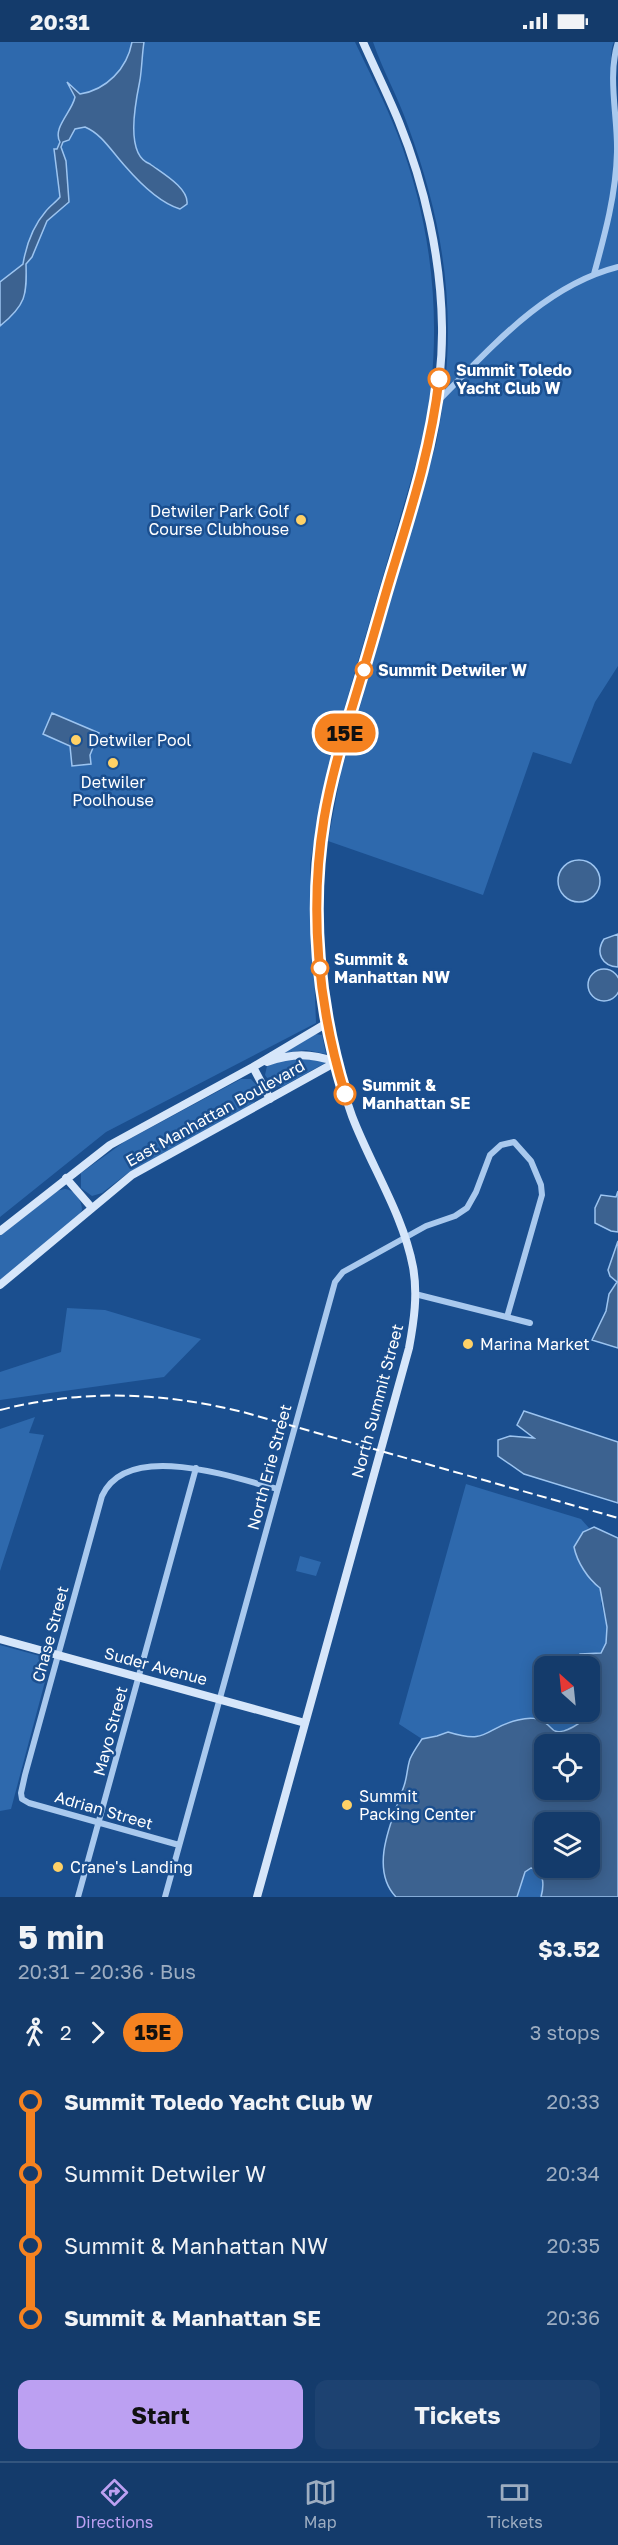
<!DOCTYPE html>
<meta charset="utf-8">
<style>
body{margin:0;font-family:"Golos Text",sans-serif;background:#1d4271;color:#f1f3f6;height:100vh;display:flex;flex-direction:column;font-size:22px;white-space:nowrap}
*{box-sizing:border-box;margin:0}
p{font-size:20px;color:#9dadc1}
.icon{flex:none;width:33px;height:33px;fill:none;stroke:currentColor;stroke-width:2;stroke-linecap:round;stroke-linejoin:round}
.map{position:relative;height:1855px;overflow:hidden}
.sheet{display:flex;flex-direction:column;background:#143b6b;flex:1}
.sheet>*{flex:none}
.badge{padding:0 12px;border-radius:20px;font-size:21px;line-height:39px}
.needle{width:39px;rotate:333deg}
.tools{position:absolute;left:534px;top:1614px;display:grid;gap:12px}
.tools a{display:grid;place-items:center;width:66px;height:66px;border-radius:12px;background:#143b6b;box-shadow:0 3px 15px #0003,0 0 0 2px #33557e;font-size:30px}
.map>.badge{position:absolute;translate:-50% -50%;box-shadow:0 0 0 3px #fff}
.legs{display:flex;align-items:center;gap:9px;height:66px;padding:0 18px;font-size:20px}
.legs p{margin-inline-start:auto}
.overview{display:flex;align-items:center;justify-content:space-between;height:102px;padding:0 18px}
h1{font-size:33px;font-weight:700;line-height:45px}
.cta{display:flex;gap:12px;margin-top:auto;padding:12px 18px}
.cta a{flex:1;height:69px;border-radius:12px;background:#bca0f2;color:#111;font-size:24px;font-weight:700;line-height:69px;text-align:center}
.cta a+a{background:#1d4271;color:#f1f3f6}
ul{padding:0 18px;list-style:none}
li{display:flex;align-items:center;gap:21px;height:72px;font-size:22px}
li i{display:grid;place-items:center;width:9px;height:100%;margin:0 8px;background:currentColor}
li i::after{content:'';width:15px;height:15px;margin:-8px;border:4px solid;border-radius:50%;background:#143b6b}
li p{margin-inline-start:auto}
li:first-child i{background:linear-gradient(#0000 50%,currentColor 0)}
li:last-child i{background:linear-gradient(currentColor 50%,#0000 0)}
.status{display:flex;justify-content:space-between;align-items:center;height:42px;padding:0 30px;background:#143b6b;direction:ltr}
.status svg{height:16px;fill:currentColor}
.dock{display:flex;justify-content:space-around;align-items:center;height:84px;border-top:2px solid #33557e;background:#143b6b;font-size:16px;color:#9dadc1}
.dock a{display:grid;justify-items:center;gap:3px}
.dock .current{color:#bca0f2}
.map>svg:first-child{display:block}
.green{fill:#2e69ad}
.water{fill:#3c6290;stroke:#9cc4f0;stroke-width:1.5;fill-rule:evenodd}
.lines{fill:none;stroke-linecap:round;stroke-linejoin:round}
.street{stroke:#a9c9ee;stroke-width:6}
.secondary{stroke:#d6e6fa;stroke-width:8}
.rail{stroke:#fff;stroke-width:2;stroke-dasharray:10 4.5;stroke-linecap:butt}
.line-1-casing{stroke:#fff;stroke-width:14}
.line-1{stroke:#f58220;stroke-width:9}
.stop-1-dot{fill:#fff;stroke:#f58220;stroke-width:3}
.poi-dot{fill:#ffd166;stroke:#1b4f8f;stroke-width:2}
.labels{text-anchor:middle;stroke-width:5;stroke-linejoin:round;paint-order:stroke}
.stop-label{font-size:16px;font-weight:bold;fill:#fff;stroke:#1b4f8f;text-anchor:start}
.poi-label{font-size:16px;fill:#fff;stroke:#1b4f8f;text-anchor:start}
.street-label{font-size:16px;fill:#fff;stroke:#1b4f8f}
</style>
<div class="status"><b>20:31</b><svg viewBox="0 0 49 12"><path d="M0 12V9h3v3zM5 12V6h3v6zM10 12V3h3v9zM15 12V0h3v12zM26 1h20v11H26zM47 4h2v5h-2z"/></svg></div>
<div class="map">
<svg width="618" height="1855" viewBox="0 0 618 1855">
<rect width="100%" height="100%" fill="#1b4f8f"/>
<path class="green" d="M0 0H355C369 30 385 60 397 91 435 189 444 295 423 397L345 664 321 760 310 822 316 981 106 1090 0 1175Z
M373 0H614C606 15 616 77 618 96V624L595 660 571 722 533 710 483 853 328 799 341 730 436 402C459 288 448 193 408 84 398 55 383 29 373 0Z
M315 992 322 993 326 1012 306 1008 283 1011Z
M293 1015 325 1020V1021L282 1045 272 1043 265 1033 267 1024Z
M241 1037H251L257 1044 258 1053 253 1062 128 1131 102 1151 92 1154 81 1146V1131L124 1100Z
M65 1147C75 1148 82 1158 82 1168L80 1172 0 1239V1194L56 1149Z
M67 1266 105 1268 201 1297 164 1335 0 1358V1330L61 1310Z
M35 1375 29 1391 44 1393 0 1529V1387Z
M466 1442 581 1477 589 1486 583 1490 574 1505 591 1540 600 1546 603 1553 601 1561 607 1585 606 1601 601 1611 580 1612 574 1617 578 1624H544V1670H590V1641C597 1660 590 1676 572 1686 567 1688 560 1691 554 1689 549 1686 543 1680 539 1676L499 1684 488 1692 477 1695H465L448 1690 437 1695 422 1697 399 1682Z
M300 1514 321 1520 316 1534 296 1529Z
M0 1603 51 1617 11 1767 0 1769Z
M531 1826C545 1829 544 1844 541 1855H517L525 1830Z"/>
<path class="water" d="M132 0H144C142 13 142 25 140 38 136 58 124 113 150 122 162 131 189 146 187 162L180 167C160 161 138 139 125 124 112 110 102 92 85 85L75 87 69 98 63 100 61 105 66 119 69 160 47 179 32 215 26 222C27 253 26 263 0 284V240L23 222C26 204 33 184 46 169 50 164 56 160 60 155L54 107H57L60 100C52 86 72 70 75 55L67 40 80 52C106 48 127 27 132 0Z
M52 671 99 691 90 713 91 722 72 724 70 704 43 692Z
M558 839a21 21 0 1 1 42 0a21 21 0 1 1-42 0Z
M618 892V925C602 924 595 911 604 897Z
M588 943a16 16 0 1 1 32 0a16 16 0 1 1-32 0Z
M618 1149V1190L611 1189 595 1181V1166L601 1153 616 1155Z
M618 1199V1306L592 1298 606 1269 609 1252 617 1240 610 1234 608 1228Z
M524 1369 618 1400V1461L524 1432 498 1414V1398L510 1394 534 1396 517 1383Z
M594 1485 618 1496V1855H541C544 1844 545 1829 531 1826L525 1830 517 1855H396C368 1826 393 1776 404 1744 407 1736 407 1726 410 1717 413 1710 418 1703 422 1697L437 1694 448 1690C490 1703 483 1686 518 1678 530 1675 538 1675 548 1683 549 1684 554 1689 555 1689 561 1691 567 1688 573 1685 603 1670 590 1650 590 1624H578L574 1617 580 1612 601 1611 606 1601 607 1585 600 1546C588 1537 577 1520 574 1505L583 1490ZM544 1702H590V1748H544ZM544 1780H590V1826H544V1807L542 1801 544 1796Z"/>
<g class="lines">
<path class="street" d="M594 232C605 192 616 152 617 110 618 75 607 35 618 0
M436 361C489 308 543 244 618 225
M415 1252 530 1281
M179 1803 29 1761 22 1757 21 1751 25 1733 102 1454C127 1398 232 1435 277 1447
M78 1855 196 1426
M165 1855 335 1240 343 1230 426 1184 455 1174 467 1166 476 1150 490 1113 501 1103 514 1100 531 1119 541 1143 542 1153 507 1275"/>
<path class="secondary" d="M267 1020C292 1011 311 1011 336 1020
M253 1025 270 1057
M66 1136 92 1166
M0 1189 110 1103 253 1025 327 981
M0 1243 132 1133 336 1020
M0 1597 305 1681
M257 1855 409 1306C414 1279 418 1252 413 1225 403 1172 371 1124 352 1074 330 1013 317 946 317 881 317 749 365 624 402 498 422 429 443 359 442 285 441 216 425 144 399 80 388 53 375 27 363 0"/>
<path class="rail" d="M0 1368C82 1347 161 1350 243 1370L618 1476"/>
</g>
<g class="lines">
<g class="line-1-casing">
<path id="line-1" d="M345 1052C318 964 309 868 324 777 332 729 347 683 361 636 372 600 382 563 393 527 412 465 432 402 439 337"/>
</g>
<use href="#line-1" class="line-1"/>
</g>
<g class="stop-1-dot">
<circle cx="439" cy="337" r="10"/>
<circle cx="364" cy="628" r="8"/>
<circle cx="320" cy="926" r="8"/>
<circle cx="345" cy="1052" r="10"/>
</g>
<g class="poi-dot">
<circle cx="301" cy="478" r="6"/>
<circle cx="76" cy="698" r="6"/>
<circle cx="113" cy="721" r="6"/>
<circle cx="468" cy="1302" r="6"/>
<circle cx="347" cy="1763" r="6"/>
<circle cx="58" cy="1825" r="6"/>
</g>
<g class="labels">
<g class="stop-label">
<text x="456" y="334">Summit Toledo<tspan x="456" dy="18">Yacht Club W</tspan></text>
<text x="378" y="634">Summit Detwiler W</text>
<text x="334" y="923">Summit &amp;<tspan x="334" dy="18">Manhattan NW</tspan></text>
<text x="362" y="1049">Summit &amp;<tspan x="362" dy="18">Manhattan SE</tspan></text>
</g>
<g class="poi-label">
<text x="289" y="475" text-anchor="end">Detwiler Park Golf<tspan x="289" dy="18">Course Clubhouse</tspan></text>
<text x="88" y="704">Detwiler Pool</text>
<text x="113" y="746" text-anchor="middle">Detwiler<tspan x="113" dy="18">Poolhouse</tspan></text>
<text x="480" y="1308">Marina Market</text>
<text x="359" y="1760">Summit<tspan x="359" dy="18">Packing Center</tspan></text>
<text x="70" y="1831">Crane's Landing</text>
</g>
<g class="street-label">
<text transform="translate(215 1071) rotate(-29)" y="6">East Manhattan Boulevard</text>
<text transform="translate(377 1359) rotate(-75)" y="6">North Summit Street</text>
<text transform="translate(269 1425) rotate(-75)" y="6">North Erie Street</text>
<text transform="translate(50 1592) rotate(-75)" y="6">Chase Street</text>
<text transform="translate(156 1624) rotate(15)" y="6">Suder Avenue</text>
<text transform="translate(110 1689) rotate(-75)" y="6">Mayo Street</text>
<text transform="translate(104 1768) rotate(16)" y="6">Adrian Street</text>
</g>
</g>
</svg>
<div class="tools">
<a><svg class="needle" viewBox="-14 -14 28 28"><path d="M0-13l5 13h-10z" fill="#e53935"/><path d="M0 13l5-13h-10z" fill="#9dadc1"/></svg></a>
<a><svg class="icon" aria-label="locate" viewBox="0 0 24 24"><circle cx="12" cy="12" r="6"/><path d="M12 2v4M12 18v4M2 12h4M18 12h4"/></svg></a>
<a><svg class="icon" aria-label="layers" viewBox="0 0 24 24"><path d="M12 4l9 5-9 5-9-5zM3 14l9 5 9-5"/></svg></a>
</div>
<b class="badge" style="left:345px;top:691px;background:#f58220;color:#111">15E</b>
</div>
<section class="sheet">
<div class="overview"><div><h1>5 min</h1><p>20:31 – 20:36 · Bus</p></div><b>$3.52</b></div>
<div class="legs"><svg class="icon" aria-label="walk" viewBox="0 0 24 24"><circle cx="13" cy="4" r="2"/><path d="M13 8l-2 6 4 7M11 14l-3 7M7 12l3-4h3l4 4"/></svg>2<svg class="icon" aria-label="forward" viewBox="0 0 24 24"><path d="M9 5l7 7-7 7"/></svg><b class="badge" style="background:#f58220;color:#111">15E</b><p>3 stops</p></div>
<ul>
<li><i style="color:#f58220"></i><b>Summit Toledo Yacht Club W</b><p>20:33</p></li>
<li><i style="color:#f58220"></i><span>Summit Detwiler W</span><p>20:34</p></li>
<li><i style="color:#f58220"></i><span>Summit &amp; Manhattan NW</span><p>20:35</p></li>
<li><i style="color:#f58220"></i><b>Summit &amp; Manhattan SE</b><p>20:36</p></li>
</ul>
<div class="cta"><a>Start</a><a>Tickets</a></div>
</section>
<nav class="dock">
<a class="current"><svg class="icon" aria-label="directions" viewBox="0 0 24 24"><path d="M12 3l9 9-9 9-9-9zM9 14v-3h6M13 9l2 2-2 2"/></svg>Directions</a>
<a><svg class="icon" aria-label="map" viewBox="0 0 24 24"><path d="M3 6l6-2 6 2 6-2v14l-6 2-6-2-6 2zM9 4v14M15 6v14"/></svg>Map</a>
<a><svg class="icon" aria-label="tickets" viewBox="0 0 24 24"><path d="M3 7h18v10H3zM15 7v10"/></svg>Tickets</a>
</nav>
